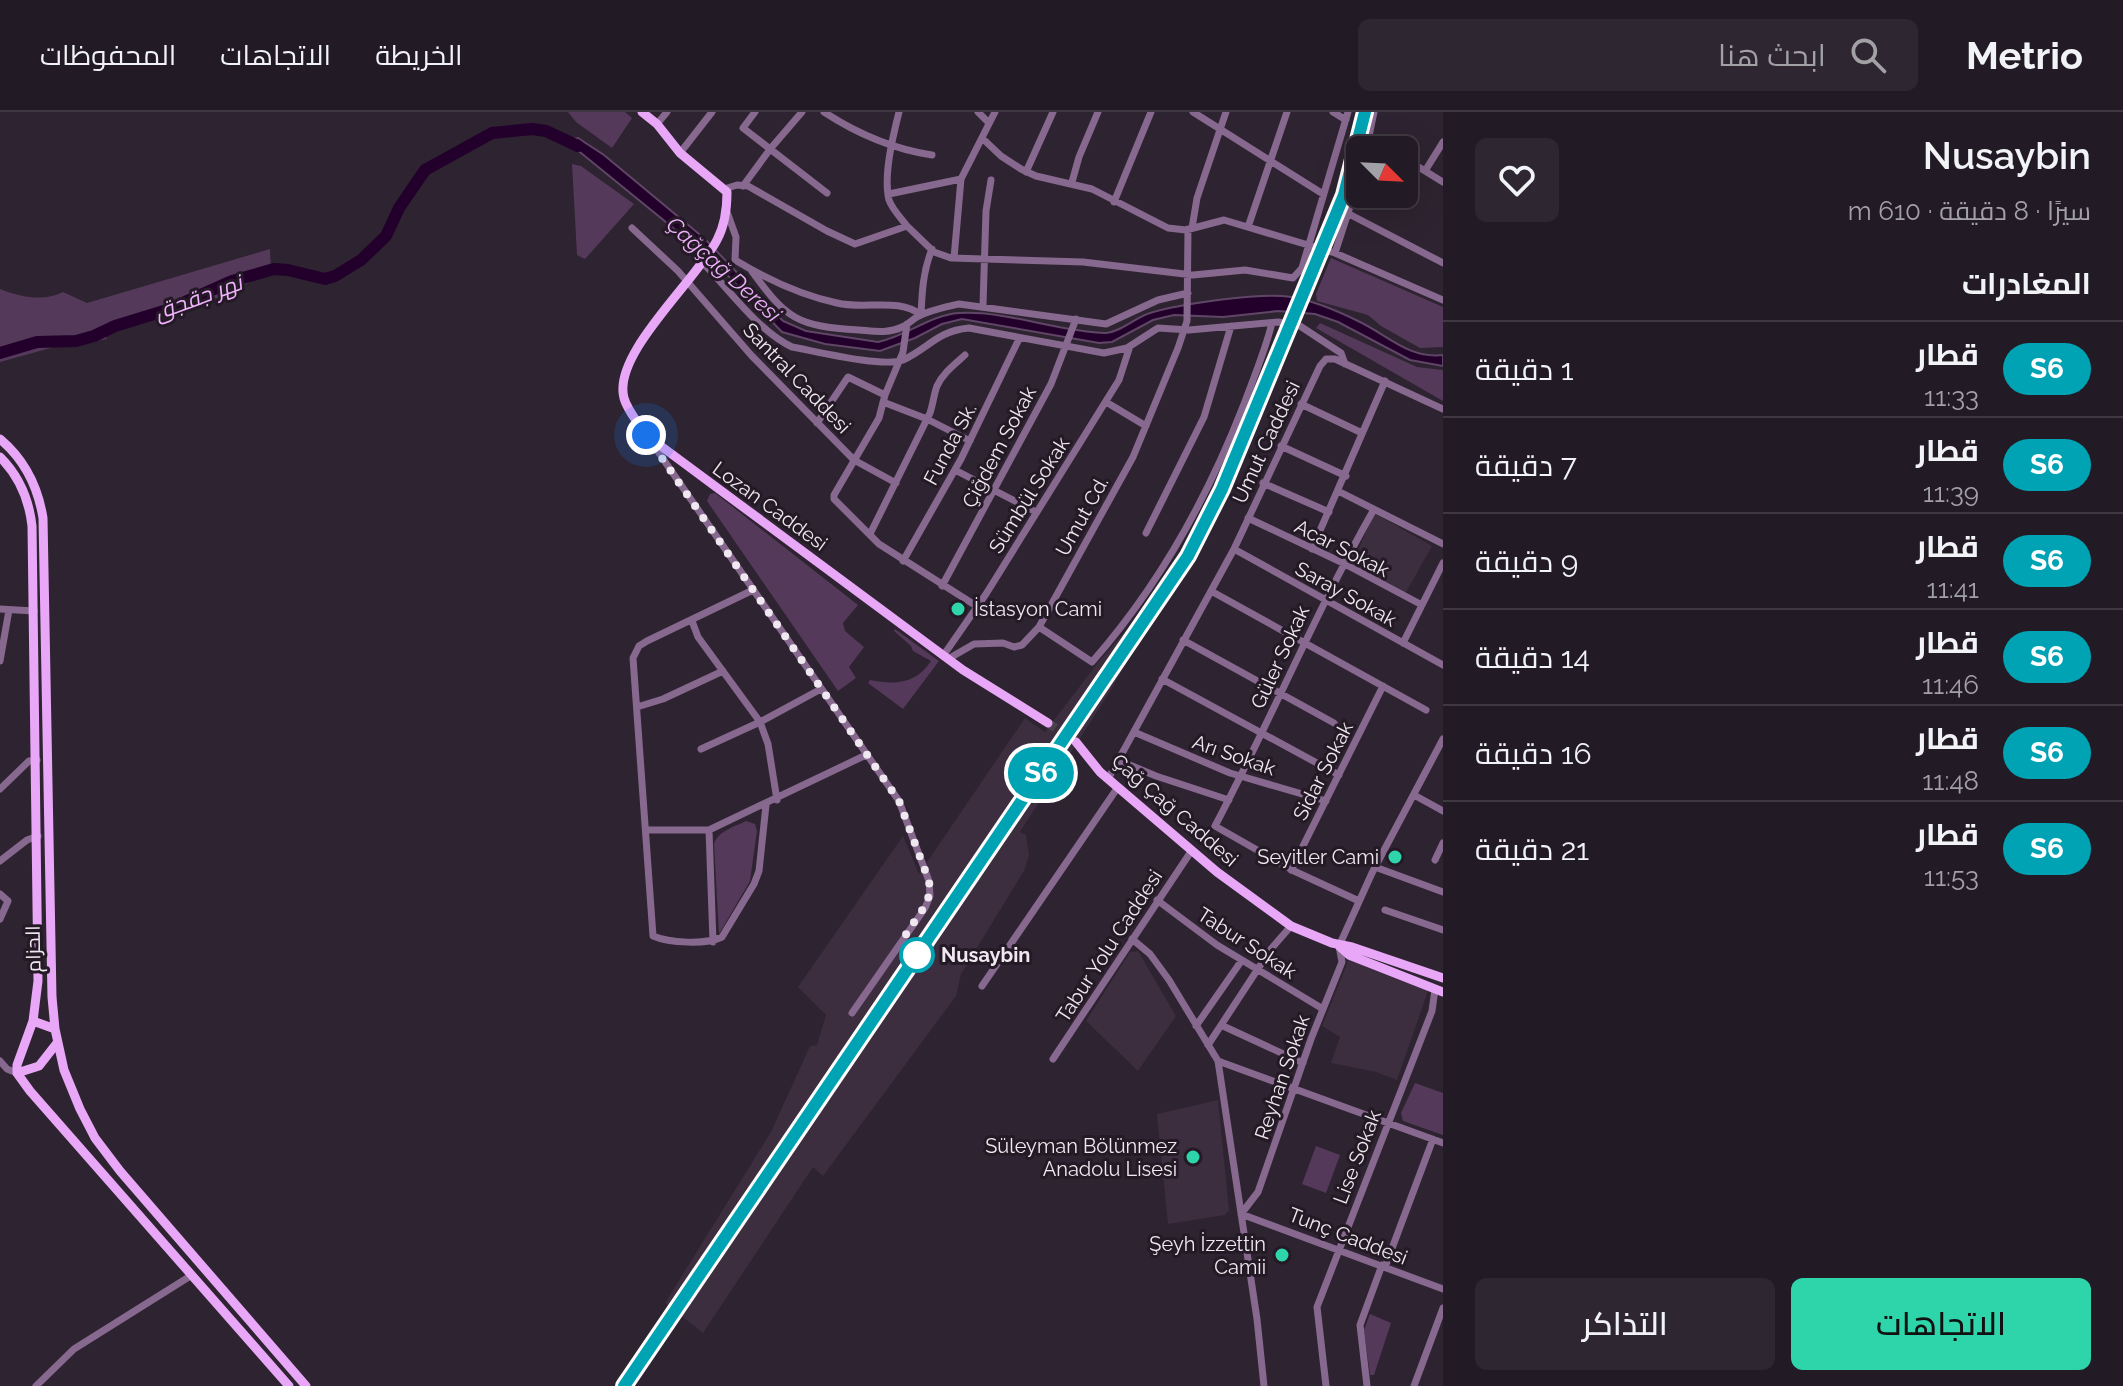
<!DOCTYPE html>
<html lang="ar">
<meta charset="utf-8">
<style>
body{margin:0;font-family:Raleway,Cairo,sans-serif;background:#2e2731;color:#f1f3f6;direction:rtl;height:100vh;display:flex;flex-direction:column;font-size:30px;white-space:nowrap}
*{box-sizing:border-box;margin:0}
p{font-size:26px;color:#a2a1a6}
.icon{flex:none;width:44px;height:44px;fill:none;stroke:currentColor;stroke-width:2;stroke-linecap:round;stroke-linejoin:round}
.map{position:relative;flex:1;overflow:hidden;direction:ltr}
.side{display:flex;flex-direction:column;background:#221a24;width:680px}
.side>*{flex:none}
.badge{padding:0 16px;border-radius:26px;font-size:28px;line-height:52px}
.needle{width:52px;rotate:114deg}
.buttons{position:absolute;left:1346px;top:24px;display:grid;gap:16px}
.buttons a{display:grid;place-items:center;width:72px;height:72px;border-radius:12px;background:#221a24;box-shadow:0 8px 32px #0002,0 0 0 2px #3f3841;font-size:40px}
.you{position:absolute;width:40px;height:40px;margin:-20px;border:6px solid #fff;border-radius:50%;background:#1a73e8;box-shadow:0 0 0 12px #1a73e833}
.map>.badge{position:absolute;translate:-50% -50%;box-shadow:0 0 0 4px #fff}
h2{padding:0 32px;font-size:30px;line-height:72px}
.round{display:grid;place-items:center;flex:none;width:84px;height:84px;border-radius:12px;background:#2e2731}
.summary{display:flex;align-items:center;justify-content:space-between;height:136px;padding:0 32px}
h1{font-size:38px;font-weight:600;line-height:60px}
.cta{display:flex;gap:16px;margin-top:auto;padding:16px 32px}
.cta a{flex:1;height:92px;border-radius:12px;background:#2ed4aa;color:#111;font-size:32px;font-weight:600;line-height:92px;text-align:center}
.cta a+a{background:#2e2731;color:#f1f3f6}
ul{padding:0;list-style:none}
li{display:flex;align-items:center;gap:24px;height:96px;padding:0 32px;border-top:2px solid #3f3841}
li div{flex:1}
li b{display:block;font-size:30px}
li em{font-style:normal}
li .badge{min-width:88px;font-weight:700;text-align:center}
header{display:flex;align-items:center;gap:48px;box-sizing:border-box;height:112px;padding:0 40px;background:#221a24;border-bottom:2px solid #3f3841}
header strong{font-size:38px}
nav{display:flex;gap:44px;margin-inline-start:auto;font-size:28px}
.search{width:560px;height:72px;background:#2e2731;display:flex;align-items:center;gap:20px;box-sizing:border-box;padding:0 28px;border-radius:12px;color:#a2a1a6;font-size:30px}
main{display:flex;flex:1;min-height:0}
.map>svg:first-child{display:block}
.built{fill:#3c2d3f}
.green{fill:#54395a}
.water{fill:#23002b;stroke:#604666;stroke-width:2}
.lines{fill:none;stroke-linecap:round;stroke-linejoin:round}
.river{stroke:#23002b;stroke-width:12}
.major-tunnel{stroke:#4b414d;stroke-width:9;stroke-dasharray:9 4.5;stroke-linecap:butt}
.minor{stroke:#87688e;stroke-width:7}
.major{stroke:#e9a7f7;stroke-width:9}
.rail{stroke:#8c838d;stroke-width:2;stroke-dasharray:14 14;stroke-linecap:butt}
.line-casing{stroke:#fff;stroke-width:18}
.line{stroke:#00a3b4;stroke-width:12}
.walk{stroke:#efe8f0;stroke-width:8;stroke-dasharray:0 14.4}
.poi-dot{fill:#2ed4aa;stroke:#241a26;stroke-width:3}
.stop-dot{fill:#fff;stroke:#00a3b4;stroke-width:4}
.labels{text-anchor:middle;stroke-width:6;stroke-linejoin:round;paint-order:stroke}
.street-label{font-size:20px;fill:#efe8f0;stroke:#241a26}
.poi-label{font-size:20px;fill:#efe8f0;stroke:#241a26;text-anchor:end}
.stop-label{font-size:20px;font-weight:bold;fill:#efe8f0;stroke:#241a26;text-anchor:start}
.water-label{font-size:22px;font-style:italic;fill:#f1b2fe;stroke:#241a26}
</style>
<header>
<strong>Metrio</strong>
<div class="search"><svg class="icon" aria-label="search" viewBox="0 0 24 24"><circle cx="10" cy="10" r="6"/><path d="M15 15l6 6"/></svg>ابحث هنا</div>
<nav><a>الخريطة</a><a>الاتجاهات</a><a>المحفوظات</a></nav>
</header>
<main>
<section class="side">
<div class="summary"><div><h1>Nusaybin</h1><p>سيرًا · 8 دقيقة · 610 m</p></div><a class="round"><svg class="icon" aria-label="heart" viewBox="0 0 24 24"><path d="M12 20l-8-8c-3-5 5-10 8-4 3-6 11-1 8 4z"/></svg></a></div>
<h2>المغادرات</h2>
<ul>
<li><span class="badge" style="background:#00a3b4;color:#fff">S6</span><div><b>قطار</b><p>11:33</p></div><em>1 دقيقة</em></li>
<li><span class="badge" style="background:#00a3b4;color:#fff">S6</span><div><b>قطار</b><p>11:39</p></div><em>7 دقيقة</em></li>
<li><span class="badge" style="background:#00a3b4;color:#fff">S6</span><div><b>قطار</b><p>11:41</p></div><em>9 دقيقة</em></li>
<li><span class="badge" style="background:#00a3b4;color:#fff">S6</span><div><b>قطار</b><p>11:46</p></div><em>14 دقيقة</em></li>
<li><span class="badge" style="background:#00a3b4;color:#fff">S6</span><div><b>قطار</b><p>11:48</p></div><em>16 دقيقة</em></li>
<li><span class="badge" style="background:#00a3b4;color:#fff">S6</span><div><b>قطار</b><p>11:53</p></div><em>21 دقيقة</em></li>
</ul>
<div class="cta"><a>الاتجاهات</a><a>التذاكر</a></div>
</section>
<div class="map">
<svg width="1443" height="1274" viewBox="0 0 1443 1274">
<rect width="100%" height="100%" fill="#2e2330"/>
<path class="built" d="M1374 401 1432 434 1405 482 1356 455 1353 450Z
M1145 496 1154 502 1109 581 1020 720 1026 723 1029 743 1025 757 961 862 956 884 823 1064 813 1055 703 1221 665 1191 771 1020 810 934 817 933 826 903 798 875 903 724 919 762 1025 606 1045 620 1096 553Z
M1138 839 1176 904 1138 959 1086 909 1130 840Z
M1349 847 1429 876 1397 968 1376 960 1331 951 1340 925 1322 914Z
M1218 988 1229 1098 1225 1103 1168 1112 1157 1002Z"/>
<path class="green" d="M568 0H625L632 6 612 36 576 10Z
M572 52 581 54 634 92 585 147 577 143Z
M270 137 271 160 219 185 105 222 107 227 58 234 0 250V177C20 185 44 190 63 180L87 191Z
M1331 146 1443 195V235L1420 236 1381 214 1368 203 1317 189 1316 182Z
M1320 211 1417 255 1443 258V289L1316 216Z
M715 381 858 493 843 511 845 519 864 535 849 555 856 566 838 579 707 389 710 382Z
M895 517 939 549 903 597 868 571 870 568C895 573 916 572 931 549L913 539 911 534 894 519Z
M746 709 755 712 757 719 750 769 719 822 714 732C718 719 734 715 746 709Z
M1415 971 1443 981V1023L1403 1009 1401 1001Z
M1316 1034 1340 1043 1326 1081 1302 1072Z
M1370 1202 1391 1211 1374 1263H1370L1364 1218Z"/>
<path class="water" d="M578 26 604 43 705 127 783 209 806 219 878 230C907 224 930 203 959 201 1005 198 1059 220 1106 221 1123 219 1134 206 1150 201 1180 192 1260 180 1291 185 1315 189 1338 199 1360 210 1389 224 1409 247 1443 243V254L1410 248 1338 210 1315 202 1278 199 1223 205 1174 203 1153 208 1112 230 1099 231 962 207 942 212 915 226 880 239 825 232 782 220 715 150 565 28Z"/>
<g class="lines">
<path class="river" d="M0 241 37 230 76 229 94 224 115 214 167 198 232 169 274 157 288 158 325 167 335 164 361 148 386 124 399 96 425 58 492 21 532 17 546 19 578 34"/>
<path class="major-tunnel" d="M1048 611 1076 630"/>
<path class="minor" d="M755 0 743 16 827 81
M824 0C856 21 893 37 932 43
M899 0C893 24 883 64 889 88 892 97 901 106 907 114
M978 0 988 10
M1193 0 1323 82
M1333 0 1346 8
M657 12 667 0
M1370 25 1392 38
M982 26 1001 44 1021 57 1036 64 1092 77 1168 116 1186 118 1224 108 1335 141 1443 188
M1366 38 1374 0
M680 41 712 0
M1404 46 1443 70
M1425 59 1443 30
M1026 60 1053 0
M1072 70 1079 45 1098 0
M743 74 771 36 802 0
M724 77 737 73 748 74 827 119 855 132 907 114 934 140 951 146 1083 150 1193 163 1245 158 1293 166 1302 156 1348 0
M889 82 961 67
M1114 90 1151 0
M727 100 736 125 735 148C768 168 800 183 837 191 865 198 899 185 921 203 922 180 923 159 932 137
M1349 102 1443 151
M1248 115 1287 0
M632 116 678 159 751 243 854 348 896 371
M1192 116 1197 86 1226 0
M1335 141 1360 64
M954 146 961 67 995 0
M702 150C729 177 758 219 792 235 815 239 883 256 903 248 929 236 937 219 969 216L1104 241 1127 236 1158 216 1189 218 1278 210 1300 214 1341 241 1345 252
M751 158C787 208 797 214 859 218 873 219 888 222 902 215 907 213 912 208 917 205 930 198 945 195 959 192L1106 212 1158 188 1188 181
M983 193 986 99 991 68
M907 212 903 240 885 283 879 306 834 383V387L879 432 978 495
M883 290 927 307 970 329
M1106 290 1146 314
M1301 292 1362 321
M817 311 848 265 885 283
M650 328 899 689 929 769 930 784 925 796 852 901
M1281 334 1346 364
M955 358 1036 400
M1263 371 1329 400
M1338 379 1443 432
M1248 406 1343 451 1422 493
M1146 421 1204 305 1231 214
M870 422 930 301C933 292 934 282 937 274 943 261 955 252 965 243
M1234 437 1443 553
M1312 437 1385 269
M903 449 961 347 1019 227
M942 474 1051 272 1076 207
M753 478 647 529 639 534 633 546 653 824C669 831 706 833 722 825L754 772 759 759 766 693
M1211 479 1426 598
M0 497 34 499
M692 509 698 525 760 610 768 632 777 688
M1039 515 1092 550C1159 474 1208 385 1244 292 1254 265 1265 239 1272 211
M1183 528 1334 611
M1403 531 1443 451
M943 544 986 482 1119 268 1130 234
M948 547 974 532 1003 531 1014 535 1022 533 1039 515 1133 345 1178 236 1187 209 1188 117
M0 549 9 498
M1162 567 1339 663
M637 595 663 587 723 559
M1134 620 1230 661 1326 689
M1443 627 1372 761 1339 834 1342 850 1311 927 1258 1080 1241 1102 1443 1177
M701 637 760 610 821 577
M1118 648 1156 664 1229 688
M1108 667 1234 437 1320 254 1326 247H1335L1443 297
M0 677 29 649 37 648
M1414 683 1443 699
M647 718H709L866 643
M709 718 713 830
M1435 748 1443 731
M0 749 27 728 38 724
M1375 755 1443 780
M1291 758 1383 574
M0 782 8 789 0 807
M1157 788 1217 833 1323 897
M1359 789 1294 759 1215 714C1270 610 1315 501 1373 399
M1385 798 1443 818
M1132 827 1150 842 1169 868 1218 949 1257 1207 1264 1274
M982 874 1118 675
M1196 914 1242 848
M1223 914 1303 951
M1208 933 1271 837 1291 814
M1053 947 1192 738
M0 949 7 957 17 961
M1218 949 1443 1031
M1385 1155 1433 1027
M36 1274 74 1237 192 1163
M1326 1274 1317 1195 1432 899 1435 877
M1367 1274 1360 1213 1382 1153
M1414 1274 1443 1196"/>
<path class="major" d="M642 0 657 12 680 41 727 80C727 97 725 113 717 128 696 169 612 242 624 286 627 298 639 312 646 323L963 558 1048 611
M0 327C25 348 38 375 43 406L52 885 55 917 64 958 80 997 95 1026 120 1059 306 1274
M0 345C20 365 29 387 32 414L38 869 33 909 17 953V961L30 979 289 1274
M1076 630 1100 660 1217 760 1291 814 1332 831 1352 835 1443 866
M1339 834 1349 843 1443 880
M33 909 55 917
M17 961 39 954 57 931"/>
<path class="rail" d="M624 1274 1188 444 1222 377 1344 83 1365 0"/>
</g>
<g class="lines">
<g class="line-casing">
<path id="line" d="M624 1274 1188 444 1222 377 1344 83 1365 0"/>
</g>
<use href="#line" class="line"/>
<path class="walk" d="M646 323 899 689 929 769 930 778 927 791 906 822 917 843"/>
</g>
<g class="poi-dot">
<circle cx="958" cy="497" r="8"/>
<circle cx="1395" cy="745" r="8"/>
<circle cx="1193" cy="1045" r="8"/>
<circle cx="1282" cy="1143" r="8"/>
</g>
<circle class="stop-dot" cx="917" cy="843" r="16"/>
<g class="labels">
<g class="street-label">
<text transform="translate(797 266) rotate(46)" y="7">Santral Caddesi</text>
<text transform="translate(1266 330) rotate(-65)" y="7">Umut Caddesi</text>
<text transform="translate(950 332) rotate(-62)" y="7">Funda Sk.</text>
<text transform="translate(999 335) rotate(-62)" y="7">Çiğdem Sokak</text>
<text transform="translate(1029 383) rotate(-58)" y="7">Sümbül Sokak</text>
<text transform="translate(770 394) rotate(36)" y="7">Lozan Caddesi</text>
<text transform="translate(1082 404) rotate(-61)" y="7">Umut Cd.</text>
<text transform="translate(1342 436) rotate(27)" y="7">Acar Sokak</text>
<text transform="translate(1346 482) rotate(29)" y="7">Saray Sokak</text>
<text transform="translate(1280 545) rotate(-65)" y="7">Güler Sokak</text>
<text transform="translate(1234 643) rotate(19)" y="7">Arı Sokak</text>
<text transform="translate(1323 659) rotate(-63)" y="7">Sidar Sokak</text>
<text transform="translate(1175 698) rotate(41)" y="7">Çağ Çağ Caddesi</text>
<text transform="translate(1247 831) rotate(33)" y="7">Tabur Sokak</text>
<text transform="translate(1109 834) rotate(-57)" y="7">Tabur Yolu Caddesi</text>
<text transform="translate(33 837) rotate(-91)" y="7">الحزام</text>
<text transform="translate(1282 965) rotate(-71)" y="7">Reyhan Sokak</text>
<text transform="translate(1357 1045) rotate(-69)" y="7">Lise Sokak</text>
<text transform="translate(1348 1124) rotate(21)" y="7">Tunç Caddesi</text>
</g>
<g class="poi-label">
<text x="974" y="504" text-anchor="start">İstasyon Cami</text>
<text x="1379" y="752">Seyitler Cami</text>
<text x="1177" y="1041">Süleyman Bölünmez<tspan x="1177" dy="23">Anadolu Lisesi</tspan></text>
<text x="1266" y="1139">Şeyh İzzettin<tspan x="1266" dy="23">Camii</tspan></text>
</g>
<g class="stop-label">
<text x="941" y="850">Nusaybin</text>
</g>
<g class="water-label">
<text transform="translate(724 157) rotate(42)" y="8">Çağçağ Deresi</text>
<text transform="translate(198 185) rotate(-20)" y="8">نهر جقجق</text>
</g>
</g>
</svg>
<div class="buttons">
<a><svg class="needle" viewBox="-14 -14 28 28"><path d="M0-13l5 13h-10z" fill="#e53935"/><path d="M0 13l5-13h-10z" fill="#a2a1a6"/></svg></a>
</div>
<div class="you" style="left:646px;top:323px"></div>
<b class="badge" style="left:1041px;top:661px;background:#00a3b4;color:#fff">S6</b>
</div>
</main>
